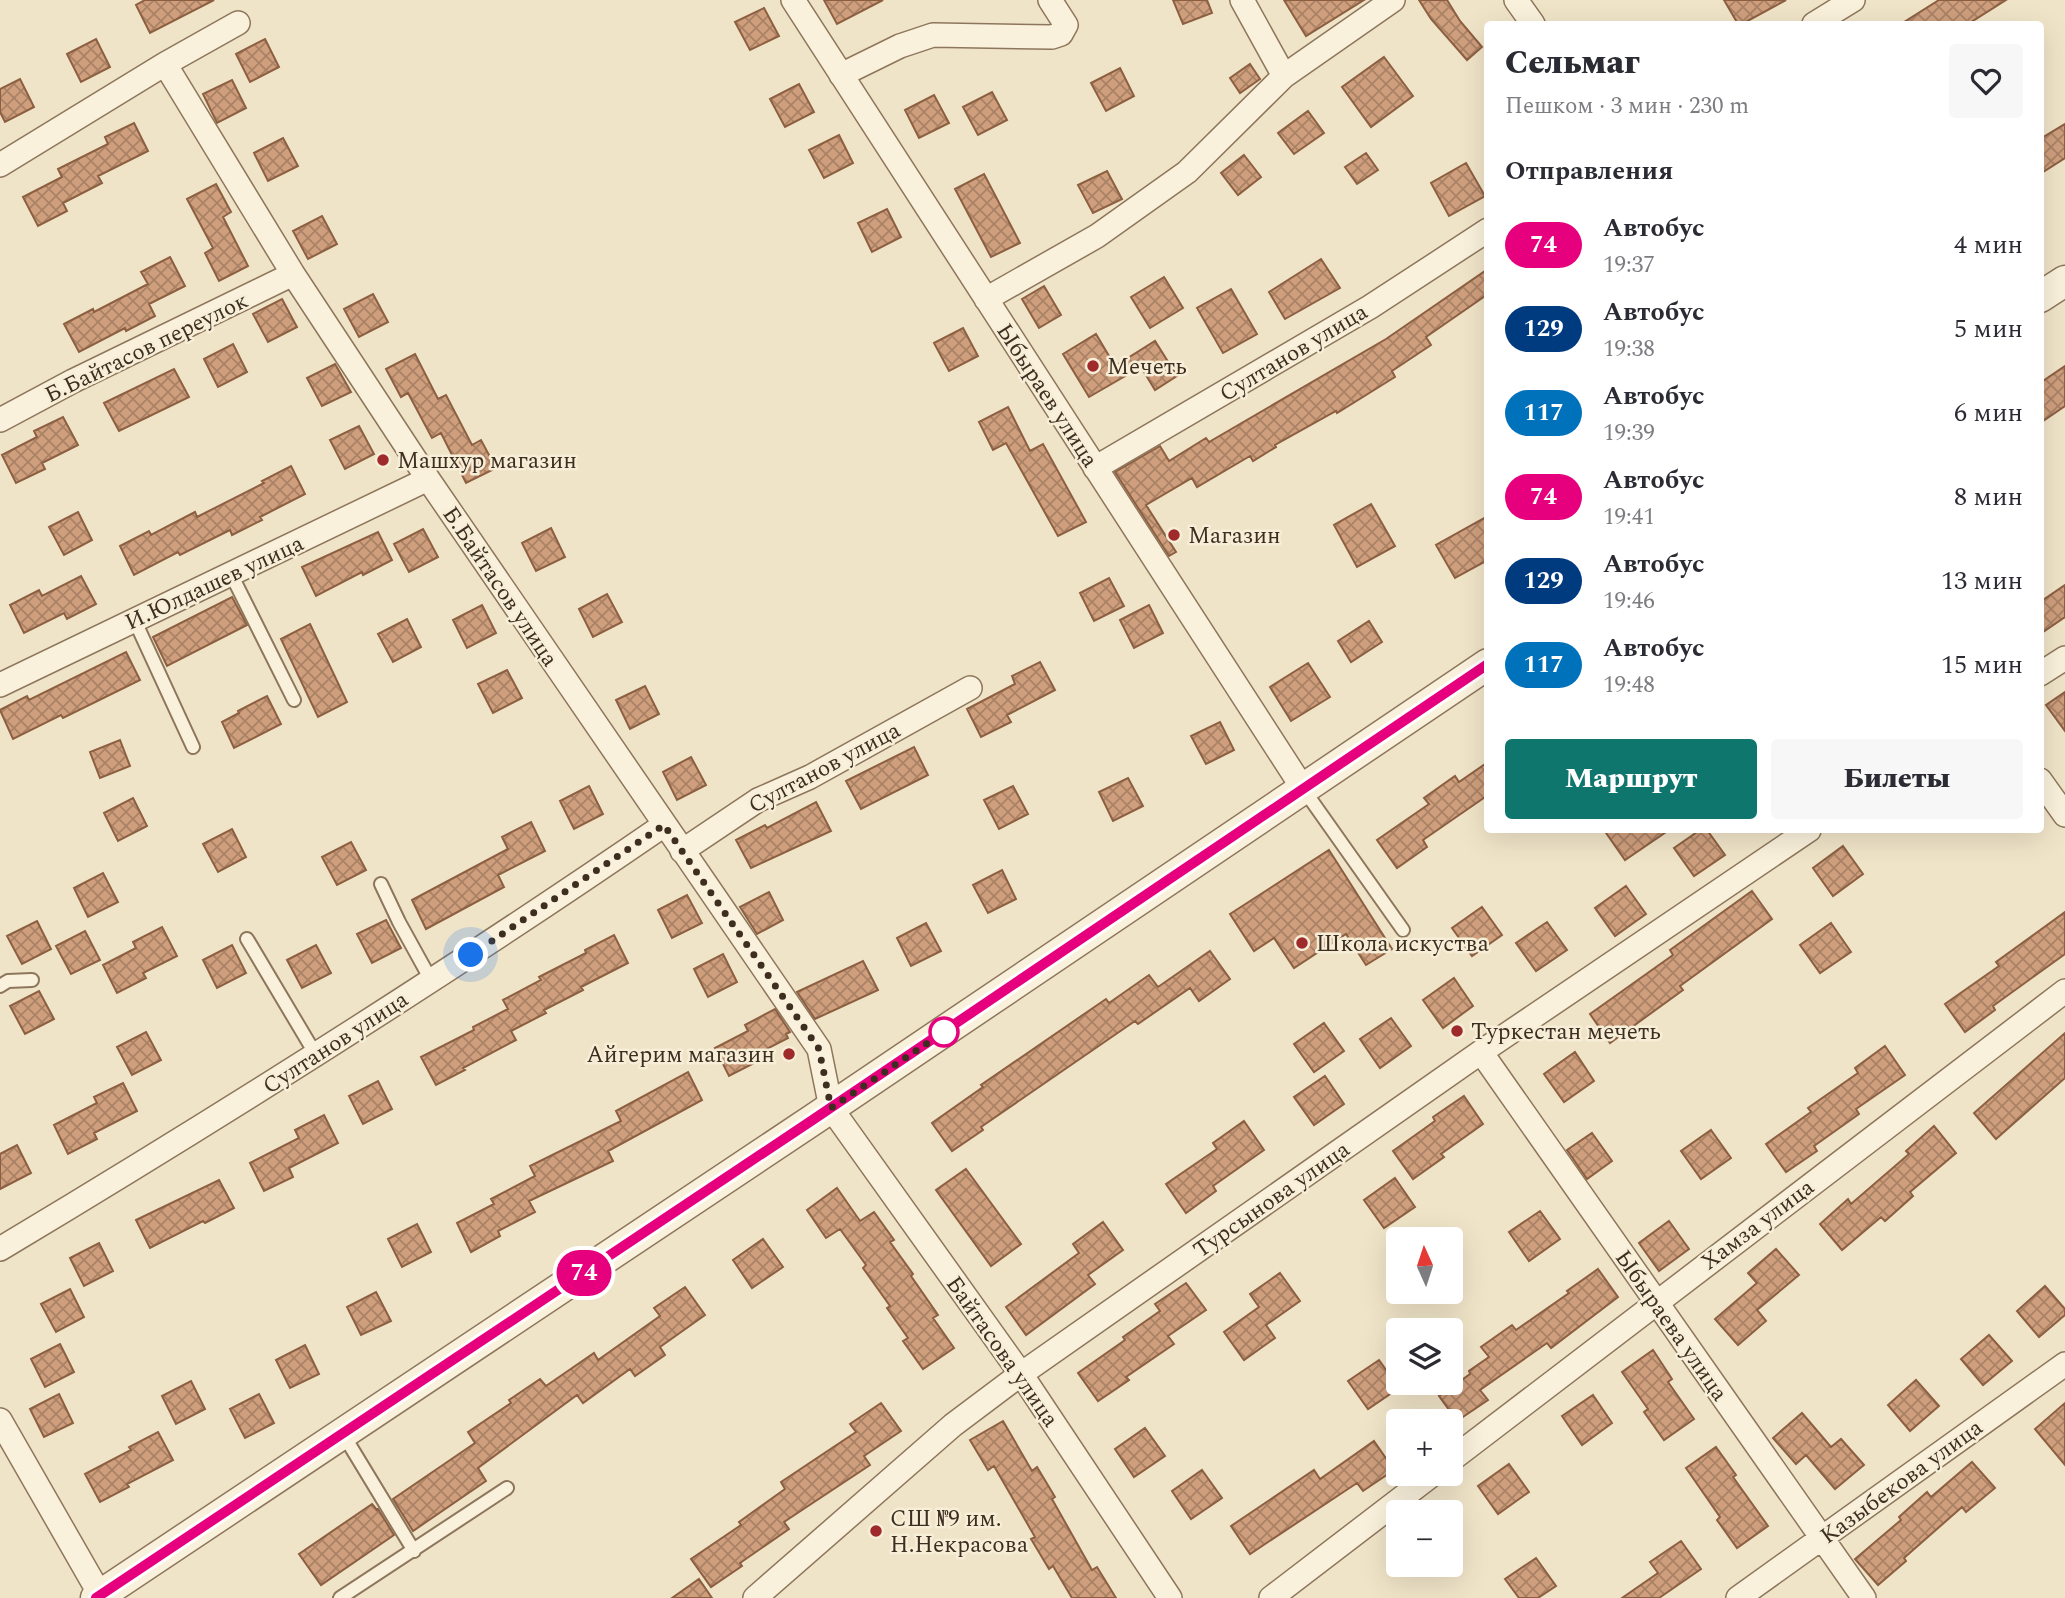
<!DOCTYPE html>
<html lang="ru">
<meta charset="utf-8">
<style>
body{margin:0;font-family:Spectral,serif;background:#f7f7f7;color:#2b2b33;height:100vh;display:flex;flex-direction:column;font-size:26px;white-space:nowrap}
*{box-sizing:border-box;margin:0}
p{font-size:23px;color:#7c7c81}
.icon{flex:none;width:38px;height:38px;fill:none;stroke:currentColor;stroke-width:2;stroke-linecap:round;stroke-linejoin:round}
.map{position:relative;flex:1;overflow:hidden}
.sheet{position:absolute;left:1484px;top:21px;width:560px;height:812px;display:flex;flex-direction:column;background:#fff;border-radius:7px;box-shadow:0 7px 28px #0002}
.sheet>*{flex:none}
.badge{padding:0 14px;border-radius:23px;font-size:24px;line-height:46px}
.needle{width:46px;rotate:357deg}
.tools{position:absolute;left:1386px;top:1227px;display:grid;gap:14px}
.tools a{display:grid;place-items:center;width:77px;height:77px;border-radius:7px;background:#fff;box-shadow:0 7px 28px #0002;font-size:35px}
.you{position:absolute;width:35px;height:35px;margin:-18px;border:5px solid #fff;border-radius:50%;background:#1a73e8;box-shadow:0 0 0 10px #1a73e833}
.map>.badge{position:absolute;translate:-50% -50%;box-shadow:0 0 0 4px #fff}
h2{padding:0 21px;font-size:26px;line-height:63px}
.round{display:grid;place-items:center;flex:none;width:74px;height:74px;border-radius:7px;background:#f7f7f7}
.summary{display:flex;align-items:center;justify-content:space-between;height:119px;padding:0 21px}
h1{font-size:33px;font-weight:800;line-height:52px}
.action{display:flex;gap:14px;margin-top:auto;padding:14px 21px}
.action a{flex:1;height:80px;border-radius:7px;background:#0f766e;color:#fff;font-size:28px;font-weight:800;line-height:80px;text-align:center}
.action a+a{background:#f7f7f7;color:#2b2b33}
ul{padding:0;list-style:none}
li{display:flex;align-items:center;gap:21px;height:84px;padding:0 21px}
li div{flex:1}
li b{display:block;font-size:26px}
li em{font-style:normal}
li .badge{min-width:77px;font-weight:700;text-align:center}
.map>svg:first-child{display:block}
.building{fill:url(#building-cross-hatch);stroke:#8d5f41;stroke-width:2}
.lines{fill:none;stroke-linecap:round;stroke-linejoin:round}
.service-casing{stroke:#8d765c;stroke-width:16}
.minor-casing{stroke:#8d765c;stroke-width:26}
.tertiary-casing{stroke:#8d765c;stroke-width:33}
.service{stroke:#faf1dc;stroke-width:12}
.minor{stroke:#faf1dc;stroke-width:23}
.tertiary{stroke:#faf1dc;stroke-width:30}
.line-casing{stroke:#fff;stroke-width:16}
.line{stroke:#e6007e;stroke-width:10}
.walk{stroke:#3d2e20;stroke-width:7;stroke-dasharray:0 12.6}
.poi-dot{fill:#9e2a2b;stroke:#f7eed8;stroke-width:2.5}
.stop-dot{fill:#fff;stroke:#e6007e;stroke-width:3.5}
.labels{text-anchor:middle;stroke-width:5;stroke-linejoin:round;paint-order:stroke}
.street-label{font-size:23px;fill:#3d2e20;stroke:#f7eed8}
.poi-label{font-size:23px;fill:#3d2e20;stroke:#f7eed8;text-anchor:start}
</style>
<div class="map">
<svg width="2065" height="1598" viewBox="0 0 2065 1598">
<defs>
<pattern id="building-cross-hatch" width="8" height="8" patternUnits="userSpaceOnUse" patternTransform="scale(1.75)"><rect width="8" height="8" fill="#cf9f7d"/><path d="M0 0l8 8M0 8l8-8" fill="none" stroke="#a98266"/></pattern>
</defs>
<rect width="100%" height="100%" fill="#f0e4c8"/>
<path class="building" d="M145 0H214L150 33 136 5Z
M824 0H883L837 24Z
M1173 0H1207L1212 13 1183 24Z
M1284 0H1364L1306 36Z
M1419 0H1447L1460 21 1482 47 1467 60 1431 19Z
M1724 0H1786L1742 24H1738Z
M1939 0H2006L1968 24H1901Z
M764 8 779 36 750 50 735 22Z
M96 39 110 67 81 82 67 54Z
M265 39 279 67 250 82 236 54Z
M1384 57 1413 96 1371 127 1342 87Z
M1250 64 1260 79 1240 93 1230 78Z
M1120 68 1134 96 1106 111 1091 83Z
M20 79 34 107 5 122 0 112V89Z
M232 80 246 108 217 123 203 94Z
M799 84 814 112 785 127 770 99Z
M992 92 1007 120 978 135 963 107Z
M934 95 949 123 919 138 905 110Z
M1308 111 1324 133 1294 154 1278 133Z
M134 123 148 151 98 176 102 183 63 203 67 211 38 226 23 197 62 177 58 169 108 144 105 137Z
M2065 124V158L2040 174V139Z
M839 135 853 163 824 178 809 150Z
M283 138 298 166 268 181 254 153Z
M1366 153 1378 170 1357 184 1345 167Z
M1244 155 1261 177 1238 195 1221 173Z
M1466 163 1485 196 1449 216 1431 183Z
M1107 171 1122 199 1093 213 1078 185Z
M984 174 1020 243 991 257 955 189Z
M216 184 231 212 223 217 248 266 219 281 205 253 213 248 187 199Z
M887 209 901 237 872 252 858 223Z
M322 216 337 244 308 259 293 231Z
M170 257 185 286 149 304 155 316 126 331 125 328 79 352 64 324 93 309 94 312 148 284 141 272Z
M1321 259 1340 288 1285 319 1269 292Z
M1488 269V294L1426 337 1431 345 1392 371 1395 377 1337 413 1336 411 1275 445 1276 447 1253 461 1250 456 1197 487 1192 478 1146 505 1176 552 1169 556 1115 472 1160 446 1169 461 1206 438 1209 442 1386 339Z
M1164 277 1183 308 1150 328 1131 297Z
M1044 286 1061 315 1039 328 1022 299Z
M1231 289 1257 334 1223 353 1197 308Z
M373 294 388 322 359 337 344 309Z
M282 299 297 327 268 342 253 314Z
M963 328 978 356 949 371 934 343Z
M1096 334 1115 366 1155 341 1177 376 1155 390 1141 367 1089 397 1063 354Z
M233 344 247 372 218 387 204 359Z
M415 354 438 399 446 395 472 445 481 440 496 468 466 483 441 433 432 438 408 393 401 397 386 369Z
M335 364 351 392 322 406 307 378Z
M2065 366V406L2040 423V383Z
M174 369 189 397 119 431 104 403Z
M1008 407 1030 451 1043 444 1086 522 1058 536 1006 443 993 450 979 422Z
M63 417 78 445 42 463 45 469 16 483 2 455 37 437 34 431Z
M359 426 374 454 345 469 330 440Z
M291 466 305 494 260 517 262 520 232 535 230 530 180 555 178 552 134 575 120 546 149 531 151 535 195 512 197 517 264 483 262 481Z
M1371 504 1395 546 1357 567 1334 525Z
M78 512 92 540 64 555 49 527Z
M1488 516V560L1455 578 1436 545Z
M551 528 565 557 536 571 522 543Z
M423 529 438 557 409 572 394 544Z
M378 532 392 560 363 575 362 572 316 596 302 567Z
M81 576 96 604 67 619 64 613 24 633 10 605 39 590 42 596Z
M1109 578 1124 606 1094 621 1080 593Z
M2065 585V617L2040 634V602Z
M607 594 622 622 593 637 579 609Z
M232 597 247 625 167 666 153 637Z
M482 605 496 633 467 648 453 620Z
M1149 605 1163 633 1134 648 1120 620Z
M407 619 421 647 393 662 378 634Z
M1369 621 1382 642 1351 662 1338 641Z
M310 624 347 702 318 717 281 639Z
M126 652 140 680 63 718 61 715 13 739 0 710 27 696 29 700Z
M1040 662 1055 690 1007 715 1011 722 981 737 967 709 1015 684 1012 676Z
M1308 663 1330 697 1291 721 1270 687Z
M507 670 522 698 493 713 478 684Z
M645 686 659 714 630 729 616 700Z
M2065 692V731L2046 705Z
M267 696 281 724 234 748 222 722 239 713 238 711Z
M1220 722 1234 750 1206 764 1191 736Z
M120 740 130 766 100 778 90 752Z
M914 747 928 775 861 809 846 781Z
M691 757 706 785 677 800 663 772Z
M1488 762V795L1423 840 1427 847 1397 868 1377 840 1429 804 1424 798 1455 776 1459 782Z
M1128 778 1143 806 1113 821 1099 792Z
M589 786 603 814 574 829 560 801Z
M1013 786 1028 814 999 829 984 800Z
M133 798 147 826 118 841 104 813Z
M816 802 831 831 751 868 736 840 765 825 767 828Z
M531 822 545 851 498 875 504 887 426 929 412 900 508 849 502 837Z
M232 829 246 857 218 872 203 844Z
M1604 830H1669L1625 860Z
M1700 830H1707L1725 855 1694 876 1674 848Z
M351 842 366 870 337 885 322 857Z
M1843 846 1863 874 1833 896 1813 868Z
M1329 850 1392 949 1366 965 1346 934 1294 968 1274 938 1254 951 1230 914Z
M1002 870 1016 899 988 913 973 885Z
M103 873 118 902 88 917 74 888Z
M1626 886 1646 914 1615 936 1595 908Z
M1752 891 1772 919 1680 986 1683 990 1610 1043 1590 1014 1673 955 1670 950Z
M769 892 783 920 757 934 740 907Z
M687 895 702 923 672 938 658 910Z
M1482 907 1502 935 1472 956 1452 928Z
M2065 912V954L1993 1006 1995 1010 1965 1032 1945 1004 1999 966 1996 962Z
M386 920 401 948 372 963 357 934Z
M37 921 51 949 22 964 7 936Z
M1547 922 1567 950 1536 971 1516 943Z
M926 923 941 951 911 966 897 938Z
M1831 923 1851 952 1820 973 1800 945Z
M162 927 177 956 143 973 146 978 117 993 103 965 136 948 133 942Z
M85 931 100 960 71 974 56 946Z
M614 935 628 963 581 987 583 990 544 1010 546 1013 511 1031 516 1040 463 1068 465 1070 436 1085 421 1057 474 1030 473 1027 508 1009 503 1000 541 980 539 977 586 953 585 950Z
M232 945 246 973 217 988 203 960Z
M316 945 331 973 302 988 287 960Z
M1210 951 1230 979 1199 1001 1190 988 1138 1024 1135 1021 981 1127 983 1130 952 1151 932 1123 983 1087 981 1085 1106 999 1109 1003 1149 975 1158 987Z
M723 954 737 982 708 997 694 969Z
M863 961 878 990 815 1019 797 992Z
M1454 978 1473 1006 1443 1028 1423 1000Z
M39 991 54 1019 25 1034 10 1006Z
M775 1009 790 1032 786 1034 788 1038 755 1055 758 1061 729 1076 715 1048 748 1031 745 1025Z
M1391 1018 1411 1046 1380 1068 1360 1039Z
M1324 1023 1344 1051 1314 1072 1294 1044Z
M146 1032 161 1060 132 1075 117 1047Z
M2065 1033V1078L1996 1139 1974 1113Z
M1885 1046 1905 1075 1856 1109 1859 1114 1814 1146 1817 1151 1786 1172 1766 1144 1811 1112 1808 1108 1858 1073 1855 1068Z
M1575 1052 1594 1081 1564 1102 1544 1074Z
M688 1072 702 1100 608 1151 613 1161 529 1201 535 1212 498 1231 500 1236 471 1252 457 1223 494 1204 491 1199 535 1176 530 1166 621 1121 616 1111Z
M1325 1076 1344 1104 1314 1125 1294 1097Z
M378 1081 392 1109 363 1124 349 1096Z
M123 1083 137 1111 94 1133 97 1139 68 1154 54 1125 97 1103 94 1097Z
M1464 1096 1483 1124 1441 1154 1444 1157 1413 1179 1393 1151 1435 1121 1433 1117Z
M324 1115 338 1143 289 1168 293 1177 264 1191 250 1163 299 1138 295 1130Z
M1244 1121 1264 1150 1213 1186 1216 1191 1186 1213 1166 1184 1217 1149 1213 1143Z
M1934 1126 1956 1153 1910 1192 1913 1196 1885 1221 1881 1217 1842 1250 1820 1224 1848 1199 1851 1204 1909 1154 1906 1151Z
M1711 1130 1731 1158 1701 1179 1681 1151Z
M1592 1133 1612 1161 1587 1179 1567 1150Z
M17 1145 31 1173 0 1189V1154Z
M966 1169 1021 1244 991 1266 936 1190Z
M1395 1178 1415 1207 1384 1228 1364 1200Z
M219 1180 234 1208 205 1223 203 1221 150 1248 136 1220Z
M837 1188 860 1221 874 1212 894 1240 890 1242 913 1274 911 1276 938 1315 933 1318 954 1348 923 1369 903 1341 908 1338 887 1308 890 1306 863 1268 866 1265 840 1229 826 1238 807 1210Z
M1540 1211 1560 1239 1529 1261 1509 1232Z
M1669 1221 1689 1249 1659 1271 1639 1243Z
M1103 1222 1123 1250 1088 1275 1095 1284 1026 1335 1006 1307 1079 1253 1073 1244Z
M417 1224 431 1252 402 1267 388 1239Z
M763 1239 783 1267 752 1288 733 1260Z
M99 1243 113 1271 84 1286 70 1258Z
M1776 1249 1799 1275 1757 1310 1766 1321 1738 1345 1715 1319 1757 1283 1748 1273Z
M1598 1269 1618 1297 1551 1348 1547 1343 1480 1390 1488 1400 1457 1421 1439 1396 1470 1374 1469 1371 1489 1357 1481 1347 1512 1325 1516 1330 1569 1293 1567 1291Z
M1280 1273 1300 1301 1266 1325 1275 1338 1244 1360 1224 1332 1259 1307 1250 1294Z
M1186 1283 1206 1310 1168 1336 1174 1344 1126 1377 1129 1380 1098 1401 1078 1373 1125 1340 1123 1337 1160 1311 1155 1304Z
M2045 1286 2065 1309V1315L2039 1337 2017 1311Z
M685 1287 705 1315 660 1347 665 1355 635 1376 630 1369 583 1403 577 1395 478 1468 486 1481 413 1531 393 1499 475 1443 468 1432 511 1403 509 1400 540 1379 546 1386 594 1353 598 1360 660 1316 654 1308Z
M70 1289 84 1317 56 1332 41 1304Z
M376 1292 391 1321 361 1335 347 1307Z
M1989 1335 2012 1361 1983 1385 1961 1359Z
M60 1344 74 1372 45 1387 31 1359Z
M305 1345 319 1374 290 1388 276 1360Z
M1653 1350 1672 1379 1668 1382 1694 1419 1664 1440 1644 1412 1648 1409 1622 1372Z
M1379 1360 1399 1388 1368 1409 1348 1381Z
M1916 1380 1939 1406 1910 1431 1888 1405Z
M191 1381 205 1409 176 1424 162 1396Z
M59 1394 73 1423 44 1437 30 1409Z
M259 1394 274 1423 245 1438 230 1409Z
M1593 1395 1612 1423 1582 1445 1562 1416Z
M881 1403 901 1431 864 1456 870 1465 784 1522 789 1529 740 1563 742 1566 711 1587 691 1559 741 1525 739 1522 785 1489 781 1482 856 1432 850 1424Z
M2065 1403V1465L2035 1429Z
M1802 1413 1831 1447 1841 1439 1864 1465 1835 1489 1806 1455 1796 1464 1773 1438Z
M1003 1421 1032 1471 1037 1467 1055 1497 1052 1499 1092 1570 1097 1567 1116 1598H1072L1053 1566 1049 1569 1031 1539 1035 1537 994 1466 988 1470 970 1440Z
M1145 1428 1165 1456 1134 1477 1115 1449Z
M158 1432 173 1460 127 1484 129 1487 100 1502 85 1474 131 1450 129 1447Z
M1374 1441 1394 1470 1363 1491 1357 1483 1250 1554 1231 1526 1314 1470 1320 1479Z
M1716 1447 1736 1475 1733 1477 1768 1526 1737 1548 1717 1520 1720 1517 1686 1468Z
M1972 1462 1995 1488 1966 1512 1962 1507 1904 1558 1906 1561 1878 1585 1855 1559 1901 1520 1899 1517 1927 1492 1931 1497Z
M1509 1464 1529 1492 1498 1514 1478 1486Z
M1202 1470 1222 1498 1191 1519 1172 1491Z
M372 1504 377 1510 378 1509 394 1535 321 1585 299 1554Z
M1681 1541 1701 1569 1659 1598H1622L1658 1573 1650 1562Z
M1536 1558 1556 1586 1538 1598H1519L1505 1579Z
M699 1579 712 1598H672Z"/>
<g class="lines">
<g class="service-casing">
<path id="service" d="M231 574 294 700
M134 619 193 747
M1304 790 1403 930
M381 884 399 922 431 980
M247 939 316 1055
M0 986 8 981 32 980
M343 1434 414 1551
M340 1598 507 1488"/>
</g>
<g class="minor-casing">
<path id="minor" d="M793 0 1304 790
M1242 0 1284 76
M1516 0 1533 24
M1814 24 1853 0
M165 64 293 274 428 479 819 1049 831 1108 1021 1374 1170 1598
M841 75 900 46 933 35 1052 37 1061 34 1066 25 1050 0
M0 165 165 64 238 23
M986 299 1097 236 1187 172 1284 76 1393 0
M0 420 73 381 293 274
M1095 468 1370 307 1488 230
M2040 674 2065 658
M0 685 428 479
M2040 780 2065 815
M682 851 758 800 810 777 970 688
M1481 1052 1864 1598
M0 1249C225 1114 447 974 664 825
M0 1420 102 1598
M1451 1460 2065 991
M755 1598 953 1425 1021 1374 1481 1052 1809 830
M1271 1598 1433 1474
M1738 1598 2065 1364"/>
</g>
<g class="tertiary-casing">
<path id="tertiary" d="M2040 297 2065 281
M96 1598 814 1119 1488 664"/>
</g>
<use href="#service" class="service"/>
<use href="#minor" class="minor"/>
<use href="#tertiary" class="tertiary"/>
</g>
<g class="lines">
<g class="line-casing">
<path id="line" d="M96 1598 814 1119 1488 664"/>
</g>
<use href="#line" class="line"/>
<path class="walk" d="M471 955 664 825 819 1049 831 1108 944 1032"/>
</g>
<g class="poi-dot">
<circle cx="1093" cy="366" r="7"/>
<circle cx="383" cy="460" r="7"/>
<circle cx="1174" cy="535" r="7"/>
<circle cx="1302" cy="943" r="7"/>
<circle cx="1457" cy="1031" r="7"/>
<circle cx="789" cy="1054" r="7"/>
<circle cx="876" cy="1531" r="7"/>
</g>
<circle class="stop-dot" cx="944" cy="1032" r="14"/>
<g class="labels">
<g class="street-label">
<text transform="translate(146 347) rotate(-26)" y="8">Б.Байтасов переулок</text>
<text transform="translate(1293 352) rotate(-31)" y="8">Султанов улица</text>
<text transform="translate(1048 395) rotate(57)" y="8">Ыбыраев улица</text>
<text transform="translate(214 582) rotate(-25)" y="8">И.Юлдашев улица</text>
<text transform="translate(501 586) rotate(56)" y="8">Б.Байтасов улица</text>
<text transform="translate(824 767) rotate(-28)" y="8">Султанов улица</text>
<text transform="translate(335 1042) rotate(-33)" y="8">Султанов улица</text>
<text transform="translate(1271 1199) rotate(-35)" y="8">Турсынова улица</text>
<text transform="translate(1757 1224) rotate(-37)" y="8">Хамза улица</text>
<text transform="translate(1672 1325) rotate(55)" y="8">Ыбыраева улица</text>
<text transform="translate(1003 1351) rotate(55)" y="8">Байтасова улица</text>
<text transform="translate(1901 1481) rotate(-36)" y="8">Казыбекова улица</text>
</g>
<g class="poi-label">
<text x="1107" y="374">Мечеть</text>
<text x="397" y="468">Машхур магазин</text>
<text x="1188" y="543">Магазин</text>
<text x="1316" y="951">Школа искуства</text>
<text x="1471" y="1039">Туркестан мечеть</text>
<text x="775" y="1062" text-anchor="end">Айгерим магазин</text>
<text x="890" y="1526">СШ №9 им.<tspan x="890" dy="26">Н.Некрасова</tspan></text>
</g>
</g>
</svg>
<div class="tools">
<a><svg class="needle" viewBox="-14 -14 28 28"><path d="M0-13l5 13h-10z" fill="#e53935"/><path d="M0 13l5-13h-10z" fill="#7c7c81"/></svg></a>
<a><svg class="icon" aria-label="layers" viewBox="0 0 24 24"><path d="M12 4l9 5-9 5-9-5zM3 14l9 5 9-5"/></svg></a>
<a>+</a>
<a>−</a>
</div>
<div class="you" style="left:471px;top:955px"></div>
<b class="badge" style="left:584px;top:1273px;background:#e6007e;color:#fff">74</b>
<section class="sheet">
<div class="summary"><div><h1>Сельмаг</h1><p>Пешком · 3 мин · 230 m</p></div><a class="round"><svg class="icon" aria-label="heart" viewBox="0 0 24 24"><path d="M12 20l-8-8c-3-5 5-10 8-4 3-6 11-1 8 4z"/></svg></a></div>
<h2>Отправления</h2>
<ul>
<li><span class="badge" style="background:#e6007e;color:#fff">74</span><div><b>Автобус</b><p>19:37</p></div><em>4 мин</em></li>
<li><span class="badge" style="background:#003b80;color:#fff">129</span><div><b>Автобус</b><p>19:38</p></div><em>5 мин</em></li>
<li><span class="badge" style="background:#0072bc;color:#fff">117</span><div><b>Автобус</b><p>19:39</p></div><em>6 мин</em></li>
<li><span class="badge" style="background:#e6007e;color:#fff">74</span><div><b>Автобус</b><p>19:41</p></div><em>8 мин</em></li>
<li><span class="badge" style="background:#003b80;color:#fff">129</span><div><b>Автобус</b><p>19:46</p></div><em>13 мин</em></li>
<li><span class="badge" style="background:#0072bc;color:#fff">117</span><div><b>Автобус</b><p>19:48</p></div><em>15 мин</em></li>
</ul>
<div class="action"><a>Маршрут</a><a>Билеты</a></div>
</section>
</div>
